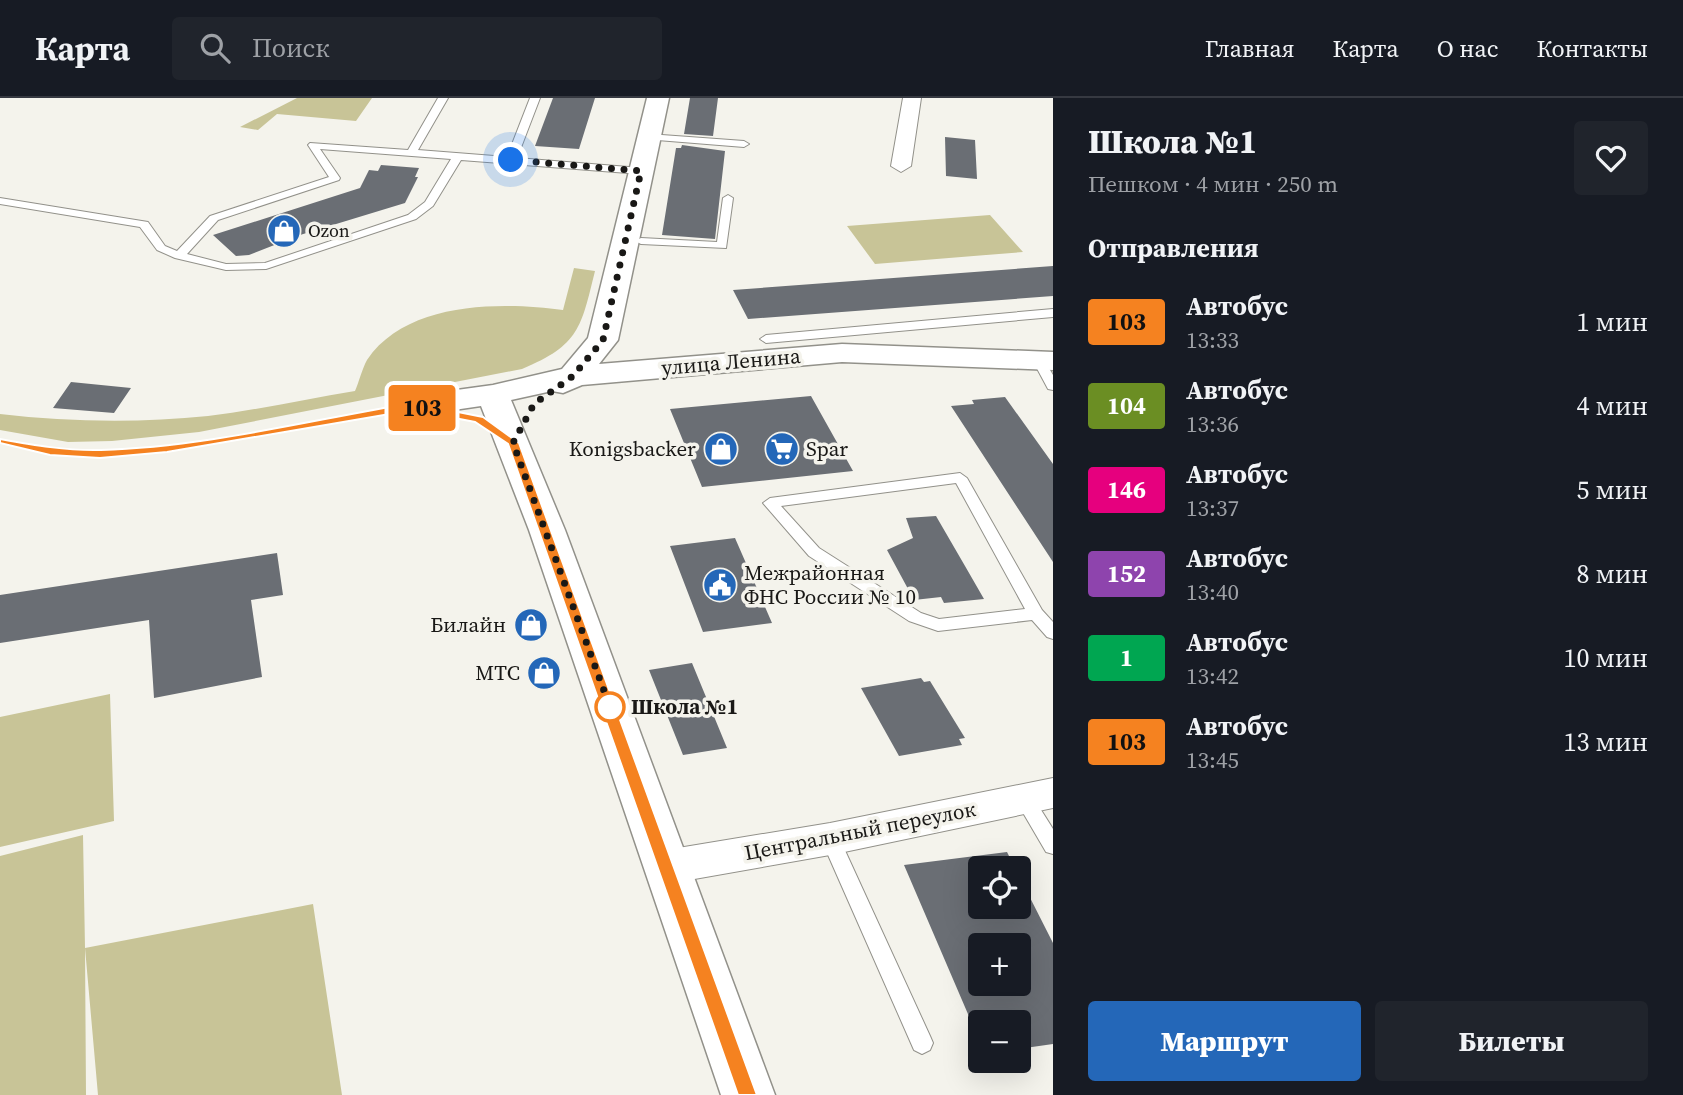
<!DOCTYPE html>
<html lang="ru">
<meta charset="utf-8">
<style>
body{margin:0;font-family:"Source Serif 4",serif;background:#20242c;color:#f1f3f6;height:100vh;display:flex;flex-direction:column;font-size:26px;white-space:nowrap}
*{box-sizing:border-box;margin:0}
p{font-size:23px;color:#9ea1a6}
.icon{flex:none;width:38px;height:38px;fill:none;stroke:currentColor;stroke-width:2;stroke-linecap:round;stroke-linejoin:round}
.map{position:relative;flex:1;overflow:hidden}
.panel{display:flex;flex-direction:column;background:#171b24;width:630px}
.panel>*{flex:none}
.badge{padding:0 14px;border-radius:5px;font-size:24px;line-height:46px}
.buttons{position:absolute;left:968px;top:758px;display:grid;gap:14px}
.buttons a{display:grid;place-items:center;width:63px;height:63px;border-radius:7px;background:#171b24;box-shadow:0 7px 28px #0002;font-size:35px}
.you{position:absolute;width:35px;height:35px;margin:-18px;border:5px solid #fff;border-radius:50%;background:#1a73e8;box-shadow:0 0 0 10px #1a73e833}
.map>.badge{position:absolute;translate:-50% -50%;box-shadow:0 0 0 4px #fff}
h2{padding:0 35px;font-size:26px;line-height:63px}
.round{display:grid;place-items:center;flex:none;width:74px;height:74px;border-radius:7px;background:#20242c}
.head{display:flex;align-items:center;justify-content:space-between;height:119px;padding:0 35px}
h1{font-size:33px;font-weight:800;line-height:52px}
.cta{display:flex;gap:14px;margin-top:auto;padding:14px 35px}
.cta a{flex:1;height:80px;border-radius:7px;background:#2467b8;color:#fff;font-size:28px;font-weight:800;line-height:80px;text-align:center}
.cta a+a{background:#20242c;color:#f1f3f6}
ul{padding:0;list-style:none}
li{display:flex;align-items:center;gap:21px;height:84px;padding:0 35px}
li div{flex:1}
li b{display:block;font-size:26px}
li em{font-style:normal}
li .badge{min-width:77px;font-weight:700;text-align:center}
header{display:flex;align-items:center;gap:42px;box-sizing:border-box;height:98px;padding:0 35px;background:#171b24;border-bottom:2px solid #363941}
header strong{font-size:33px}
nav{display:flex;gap:38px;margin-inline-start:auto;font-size:24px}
.search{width:490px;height:63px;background:#20242c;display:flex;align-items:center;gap:18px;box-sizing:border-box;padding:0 24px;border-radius:7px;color:#9ea1a6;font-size:26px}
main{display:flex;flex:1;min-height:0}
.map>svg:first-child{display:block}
.green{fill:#c8c497}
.building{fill:#6a6e74;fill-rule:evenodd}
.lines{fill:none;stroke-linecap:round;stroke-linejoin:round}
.lane-casing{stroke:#92918a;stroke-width:2}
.street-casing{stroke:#92918a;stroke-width:2}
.secondary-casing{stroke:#92918a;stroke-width:3}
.lane{fill:#fff;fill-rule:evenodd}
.street{fill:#fff;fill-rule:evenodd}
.secondary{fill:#fff;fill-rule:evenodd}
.line{fill:#f58220;stroke:#fff;stroke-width:2}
.walk{stroke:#191816;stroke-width:7;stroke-dasharray:0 12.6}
.stop-dot{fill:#fff;stroke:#f58220;stroke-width:3.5}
.labels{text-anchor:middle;stroke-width:7;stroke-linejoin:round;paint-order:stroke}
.far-poi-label{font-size:18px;fill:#191816;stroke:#f4f3ec;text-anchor:start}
.street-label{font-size:21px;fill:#191816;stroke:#f4f3ec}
.poi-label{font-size:21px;fill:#191816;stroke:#f4f3ec;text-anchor:end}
.stop-label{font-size:21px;font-weight:bold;fill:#191816;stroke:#f4f3ec;text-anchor:start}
</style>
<header>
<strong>Карта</strong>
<div class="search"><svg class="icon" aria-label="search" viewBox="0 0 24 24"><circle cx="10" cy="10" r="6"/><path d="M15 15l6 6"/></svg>Поиск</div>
<nav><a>Главная</a><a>Карта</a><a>О нас</a><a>Контакты</a></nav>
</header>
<main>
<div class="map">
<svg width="1053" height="997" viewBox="0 0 1053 997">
<rect width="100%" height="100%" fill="#f4f3ec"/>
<path class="green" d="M297 0H372L356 23 277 16 258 32 240 29Z
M990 117 1023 154 875 166 847 128Z
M574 170 595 173C581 229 580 247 522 271L199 334 112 343 68 344 0 332V316C69 324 139 325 208 318 257 312 307 301 355 293 359 284 362 271 367 262 407 203 501 204 563 212Z
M110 596 114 723 0 749V619Z
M83 737 85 850 313 806 342 997H98L85 850 86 997H0V758Z"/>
<path class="building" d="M553 0H595L579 51 535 48Z
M690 0H718L713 38 684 36Z
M945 39 975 42 977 81 946 78Z
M682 47 725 53 715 141 662 137 676 50H681Z
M381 67 419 70 415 79H418L405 105 300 137 249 157 236 158 213 137 360 90 369 72 378 73Z
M1053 168V198L748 221 733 192Z
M71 284 131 290 114 315 53 310Z
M811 298 853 373 702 389 670 311Z
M1005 299 1053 366V464L951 308 974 306 972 302Z
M936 418 965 468 984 501 944 505 941 499 914 502 887 452 913 440 906 420Z
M735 440 772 525 703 534 670 448Z
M277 455 283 497 251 502 262 579 154 600 149 522 0 545V497Z
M692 565 727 650 683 657 649 572Z
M921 580 924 584 930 583 965 640 959 641 962 647 899 658 861 590Z
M1007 754 1015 770H980V808H1018V776L1053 845V946L1018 951V924H980V944L904 767ZM980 847H1018V886H980Z"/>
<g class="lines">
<g class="lane-casing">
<path id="lane" d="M438 0H448L418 52 507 59 530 0H540L517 60 641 70 646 73 641 76 461 62 433 108 416 121 266 171 226 172 175 160 157 152 140 129 0 106V100L148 124 165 148 177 153 210 118 329 79 308 47 310 45 408 52ZM320 51 451 61 425 104 408 117 265 165 226 166 187 156 218 122 339 82 340 80Z
M648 36 744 43 749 46 744 49 645 41 643 39Z
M728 97 733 100 726 150 641 146 635 143 641 140 717 144 723 100Z
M1053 211V219L766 245 760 241 766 237Z
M1039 259 1043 260 1053 277V292L1048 291 1033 263Z
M960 375 967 380 1042 512 1053 524V541L1047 539 1032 522 938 533 909 523 809 458 763 405 770 400ZM956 385 1025 511 939 521 921 515 819 450 781 408Z
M1024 693 1031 696 1053 731V756L1046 754 1015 701 1017 696Z
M830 733 837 735 930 938 933 945 930 952 922 956 914 952 821 741 823 735Z"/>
</g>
<g class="street-casing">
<path id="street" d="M903 0H921L911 68 901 74 891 68Z
M1053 680V710L830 757 666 786 652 781 647 769 652 757 666 752 830 725Z"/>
</g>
<g class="secondary-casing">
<path id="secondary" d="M647 0H669L618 242 599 266 842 246 1053 254V272L842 264 582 287 563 295 552 293 511 302 565 432 775 997H721L529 432 481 308 413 318 402 315 397 308 402 301 413 298 493 287 562 271 588 240Z"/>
</g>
<use href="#lane" class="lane"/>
<use href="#street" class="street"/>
<use href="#secondary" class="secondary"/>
</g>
<path class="line" d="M413 305 483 319 519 345 757 997H738L508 346 475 324 413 312 167 354 100 360 50 357 0 345V341C33 347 67 353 101 352 205 349 310 322 413 305Z"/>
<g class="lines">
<path class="walk" d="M511 62 641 73 603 242 573 278 534 306 513 345 610 609"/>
</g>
<defs>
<g id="shop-disc" transform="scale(1.75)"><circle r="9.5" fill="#2467b8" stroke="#f4f3ec"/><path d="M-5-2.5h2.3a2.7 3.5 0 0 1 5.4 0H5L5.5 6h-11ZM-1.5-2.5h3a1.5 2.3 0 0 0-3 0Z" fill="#fff"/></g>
<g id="supermarket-disc" transform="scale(1.75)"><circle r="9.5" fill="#2467b8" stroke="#f4f3ec"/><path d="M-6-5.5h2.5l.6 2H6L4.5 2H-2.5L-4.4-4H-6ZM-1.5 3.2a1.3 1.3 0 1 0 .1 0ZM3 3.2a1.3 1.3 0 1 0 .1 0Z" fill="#fff"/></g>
<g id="civic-disc" transform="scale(1.75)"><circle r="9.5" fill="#2467b8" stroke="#f4f3ec"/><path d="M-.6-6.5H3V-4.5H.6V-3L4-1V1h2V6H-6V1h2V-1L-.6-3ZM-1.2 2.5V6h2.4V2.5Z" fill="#fff"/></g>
</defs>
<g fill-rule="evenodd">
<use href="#shop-disc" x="284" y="133"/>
<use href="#shop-disc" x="721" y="351"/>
<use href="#supermarket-disc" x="782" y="351"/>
<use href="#civic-disc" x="720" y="487"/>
<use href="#shop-disc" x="531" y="527"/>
<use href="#shop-disc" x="544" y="575"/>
</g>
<circle class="stop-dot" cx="610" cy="609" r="14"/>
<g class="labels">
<g class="far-poi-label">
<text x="308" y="139">Ozon</text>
</g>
<g class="street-label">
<text transform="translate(731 264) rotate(-5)" y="7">улица Ленина</text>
<text transform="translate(860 733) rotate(-11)" y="7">Центральный переулок</text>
</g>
<g class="poi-label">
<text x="696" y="358">Konigsbacker</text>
<text x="806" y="358" text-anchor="start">Spar</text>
<text x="744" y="482" text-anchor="start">Межрайонная<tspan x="744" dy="24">ФНС России № 10</tspan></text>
<text x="506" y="534">Билайн</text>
<text x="520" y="582">МТС</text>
</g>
<g class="stop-label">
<text x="631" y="616">Школа №1</text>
</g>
</g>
</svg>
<div class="buttons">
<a><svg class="icon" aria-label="locate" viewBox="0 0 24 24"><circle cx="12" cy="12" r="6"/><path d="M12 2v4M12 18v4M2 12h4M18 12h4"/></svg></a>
<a>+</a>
<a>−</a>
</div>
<div class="you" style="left:511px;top:62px"></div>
<b class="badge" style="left:422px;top:310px;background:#f58220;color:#111">103</b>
</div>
<section class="panel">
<div class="head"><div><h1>Школа №1</h1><p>Пешком · 4 мин · 250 m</p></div><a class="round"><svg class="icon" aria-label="heart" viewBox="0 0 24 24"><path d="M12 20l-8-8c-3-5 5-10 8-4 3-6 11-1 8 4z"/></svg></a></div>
<h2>Отправления</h2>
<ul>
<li><span class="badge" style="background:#f58220;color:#111">103</span><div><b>Автобус</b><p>13:33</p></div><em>1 мин</em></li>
<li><span class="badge" style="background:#6b8e23;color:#fff">104</span><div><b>Автобус</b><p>13:36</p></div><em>4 мин</em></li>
<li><span class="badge" style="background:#e6007e;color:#fff">146</span><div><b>Автобус</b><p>13:37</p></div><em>5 мин</em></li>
<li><span class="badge" style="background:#8e44ad;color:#fff">152</span><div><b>Автобус</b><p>13:40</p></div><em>8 мин</em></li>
<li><span class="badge" style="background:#00a651;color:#fff">1</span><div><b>Автобус</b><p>13:42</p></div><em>10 мин</em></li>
<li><span class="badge" style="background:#f58220;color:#111">103</span><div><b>Автобус</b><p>13:45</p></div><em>13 мин</em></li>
</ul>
<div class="cta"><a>Маршрут</a><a>Билеты</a></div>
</section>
</main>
